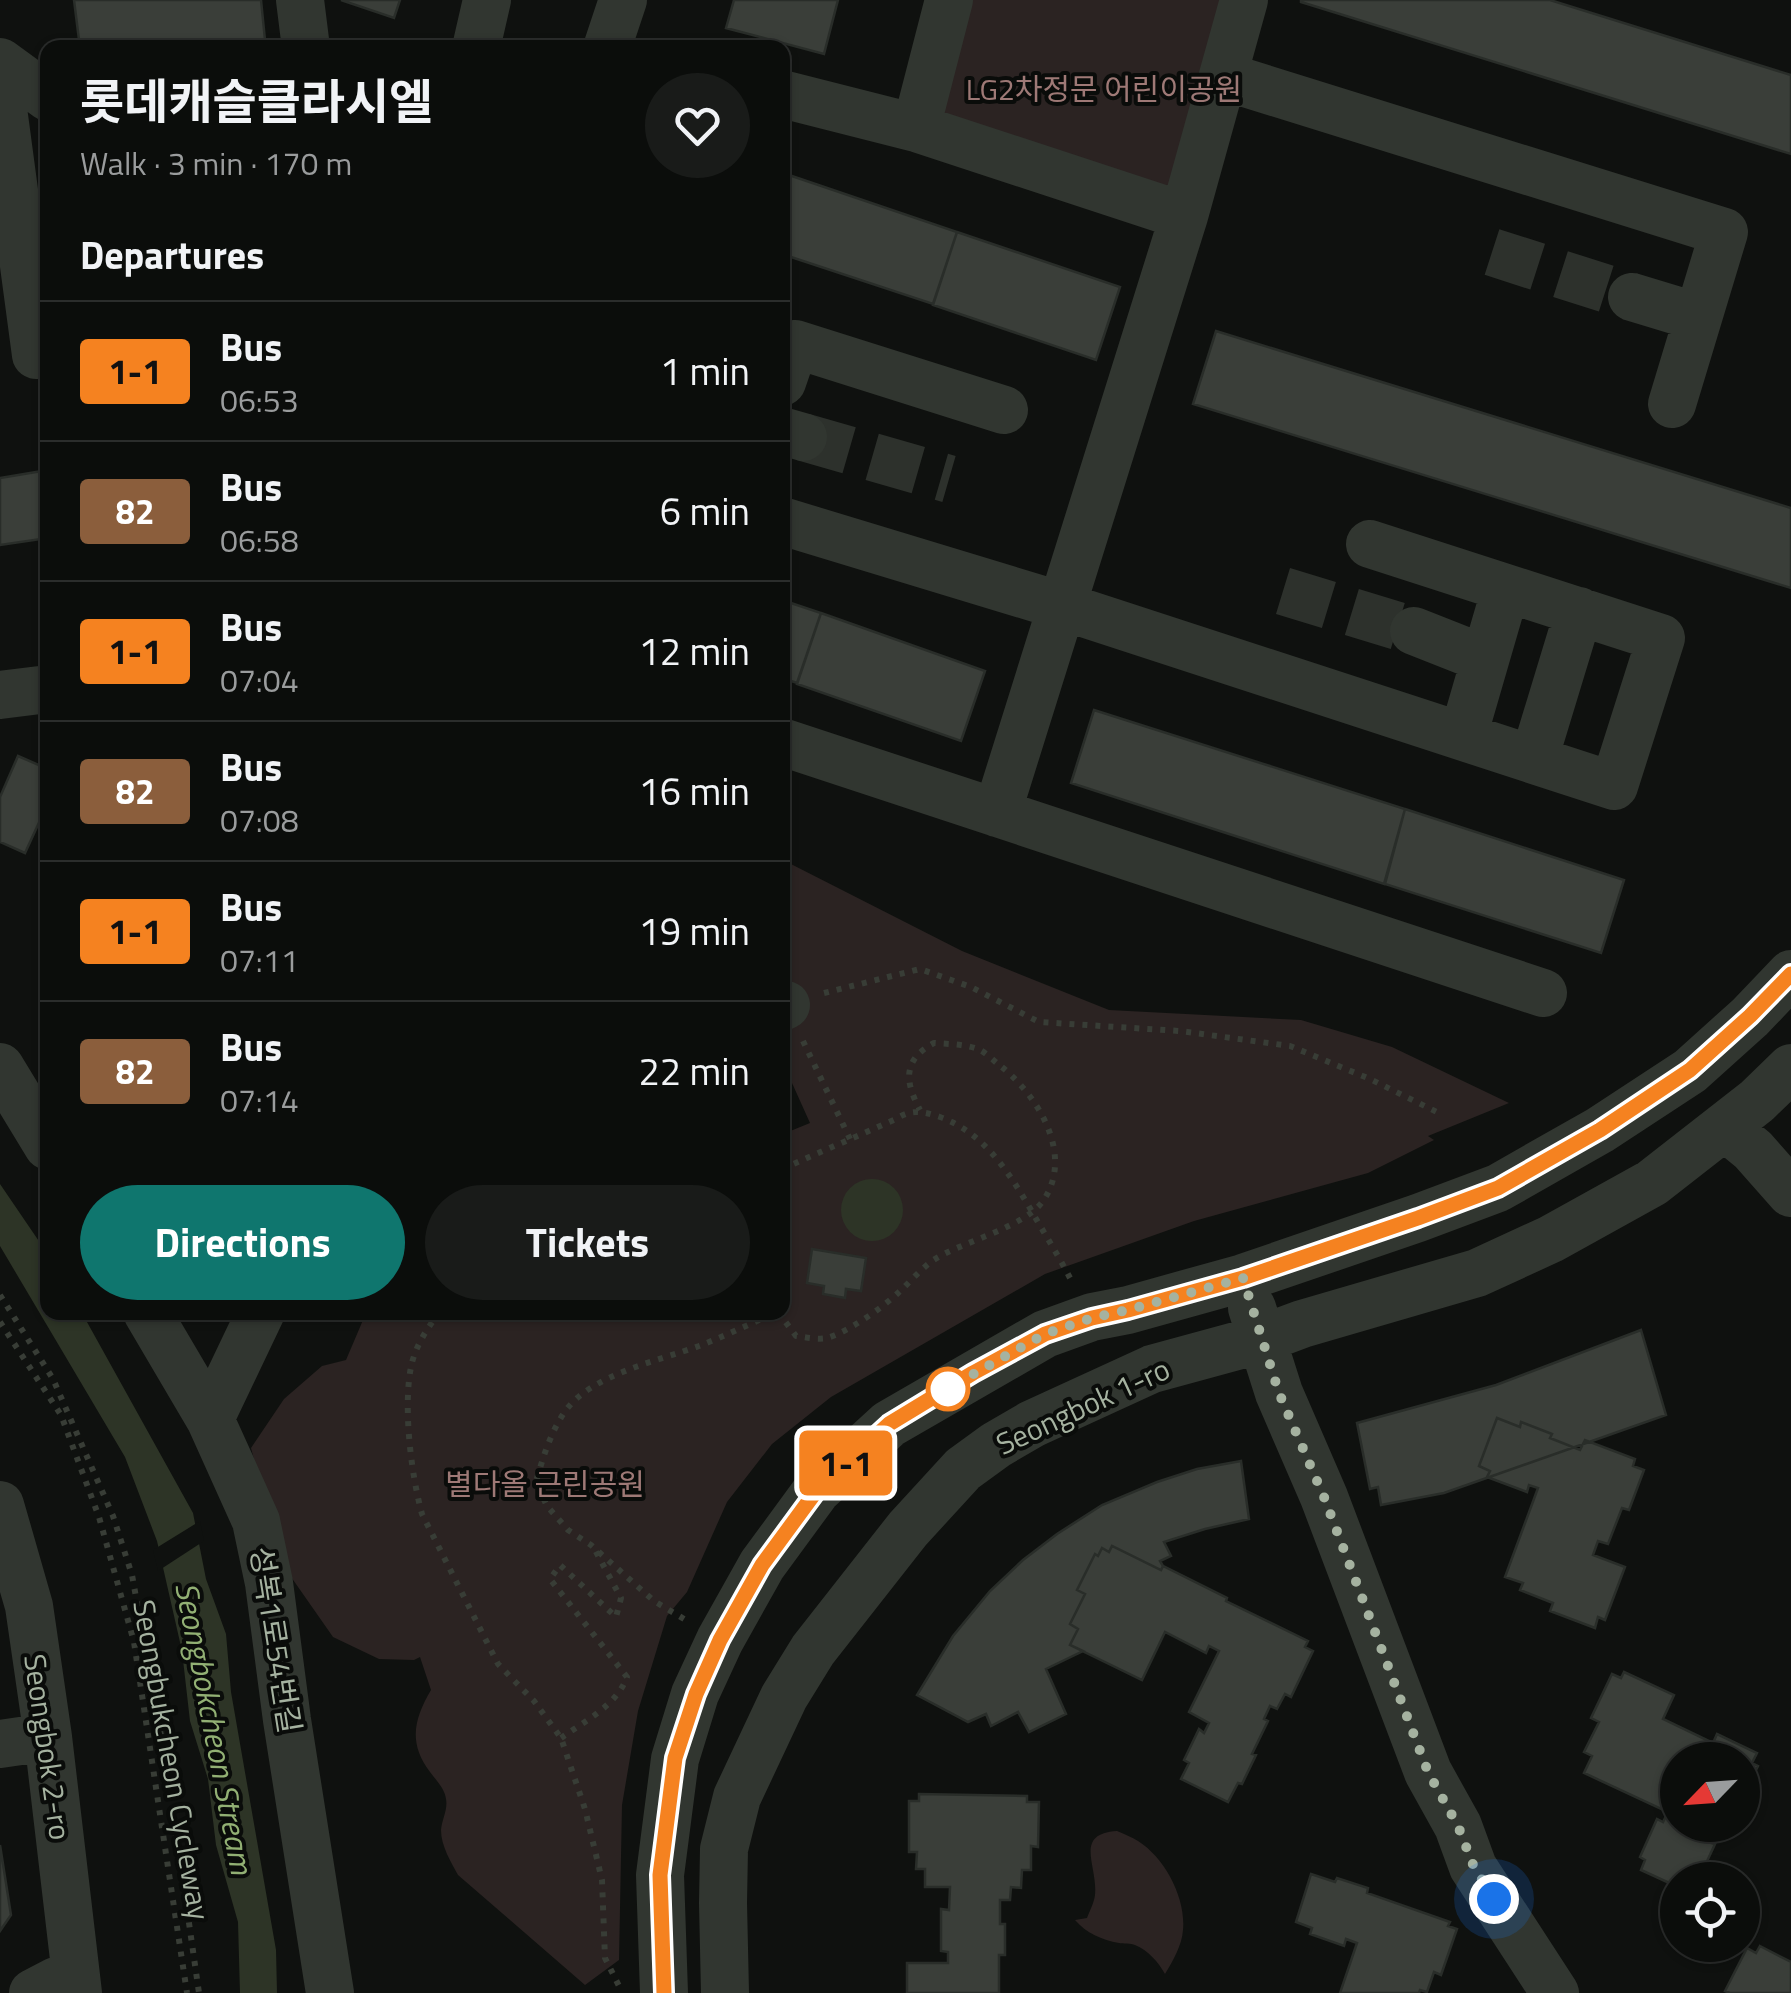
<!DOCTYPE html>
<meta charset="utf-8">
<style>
body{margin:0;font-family:"Titillium Web","Noto Sans KR",sans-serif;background:#191b19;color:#f1f3f6;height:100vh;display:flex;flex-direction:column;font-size:38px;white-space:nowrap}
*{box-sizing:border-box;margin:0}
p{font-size:32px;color:#9a9c9d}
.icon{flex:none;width:55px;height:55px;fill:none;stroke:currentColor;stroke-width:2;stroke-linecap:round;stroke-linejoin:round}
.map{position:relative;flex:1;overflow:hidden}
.side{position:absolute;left:40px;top:40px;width:750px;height:1280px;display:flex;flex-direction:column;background:#0b0d0b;border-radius:20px;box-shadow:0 2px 8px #0004,0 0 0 2px #2b2d2c}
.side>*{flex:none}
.badge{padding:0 20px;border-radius:8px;font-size:35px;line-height:65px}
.needle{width:65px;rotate:245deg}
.controls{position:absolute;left:1660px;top:1742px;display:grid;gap:20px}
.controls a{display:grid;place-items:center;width:100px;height:100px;border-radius:50%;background:#0b0d0b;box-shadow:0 2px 8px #0004,0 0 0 2px #2b2d2c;font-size:50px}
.you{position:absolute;width:50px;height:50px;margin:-25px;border:8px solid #fff;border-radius:50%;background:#1a73e8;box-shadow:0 0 0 15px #1a73e833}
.map>.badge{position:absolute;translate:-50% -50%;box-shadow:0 0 0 5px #fff}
h2{padding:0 40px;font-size:38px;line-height:90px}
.round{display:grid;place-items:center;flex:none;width:105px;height:105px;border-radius:52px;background:#191b19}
.overview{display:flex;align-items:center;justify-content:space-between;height:170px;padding:0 40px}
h1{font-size:48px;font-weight:700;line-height:75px}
.button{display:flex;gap:20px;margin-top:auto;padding:20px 40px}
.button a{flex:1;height:115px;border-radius:60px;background:#0f766e;color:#fff;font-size:40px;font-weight:700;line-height:115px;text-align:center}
.button a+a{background:#191b19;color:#f1f3f6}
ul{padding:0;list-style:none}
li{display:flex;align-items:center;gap:30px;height:140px;padding:0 40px;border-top:2px solid #2b2d2c}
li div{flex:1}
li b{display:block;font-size:38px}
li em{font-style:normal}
li .badge{min-width:110px;font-weight:700;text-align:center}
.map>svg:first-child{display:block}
.green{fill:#2b2322}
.water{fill:#2d3426}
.pier{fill:#0f110f}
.building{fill:#3a3e39;stroke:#292d29;stroke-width:2.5}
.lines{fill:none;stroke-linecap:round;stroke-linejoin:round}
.minor-tunnel{stroke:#2d312c;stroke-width:48;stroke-dasharray:48 24;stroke-linecap:butt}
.path{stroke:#383d36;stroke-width:6;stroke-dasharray:5 8;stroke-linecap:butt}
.minor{stroke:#313630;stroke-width:48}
.line-casing{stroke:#fff;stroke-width:22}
.line{stroke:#f58220;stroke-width:15}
.walk{stroke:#a5b2a0;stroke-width:10;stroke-dasharray:0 18}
.stop-dot{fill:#fff;stroke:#f58220;stroke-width:5}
.labels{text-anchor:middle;stroke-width:8;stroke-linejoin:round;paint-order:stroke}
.park-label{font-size:30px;fill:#9e7976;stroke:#0a0c0a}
.street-label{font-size:30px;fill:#a5b2a0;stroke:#0a0c0a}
.water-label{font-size:32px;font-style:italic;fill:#92b074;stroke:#0a0c0a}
</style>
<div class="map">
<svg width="1791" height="1993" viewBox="0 0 1791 1993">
<rect width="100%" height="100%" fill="#0f110f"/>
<path class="green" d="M955 0H1221L1171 203 916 128Z
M783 860 962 951 1109 1010 1301 1020 1392 1047 1509 1103 1428 1136 1434 1140 1368 1173 1194 1221 1045 1274 831 1397 772 1444 727 1502 687 1592 667 1616 638 1711 622 1805 619 1960 585 1985 458 1875C451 1862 441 1846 441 1830 442 1819 448 1810 446 1799 445 1789 436 1780 430 1772 408 1743 414 1719 431 1690L420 1657 414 1660 379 1659 333 1637 282 1564 251 1448 284 1399 322 1366 346 1360 366 1313 782 1312 783 1134 810 1123 783 1063Z
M1117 1831C1124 1834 1132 1837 1138 1841 1165 1858 1186 1898 1183 1930 1182 1945 1173 1961 1165 1974 1158 1962 1148 1950 1135 1945 1131 1943 1123 1944 1119 1943 1102 1940 1086 1933 1075 1920L1087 1918C1090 1910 1094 1903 1095 1895 1098 1865 1073 1834 1117 1831Z"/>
<path class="water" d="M841 1210a31 31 0 1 1 62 0a31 31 0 1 1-62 0Z
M0 1184 47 1253 48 1312 82 1313 193 1513 206 1579 226 1634 231 1692 276 1950 277 1993H240L238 1922 216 1845 208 1779 190 1721 182 1651 157 1541 125 1457 0 1246Z"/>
<path class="pier" d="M200 1521 204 1541 158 1571 153 1550Z"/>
<path class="building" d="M74 0H261L265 40 202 48H80Z
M341 0H400L394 18Z
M734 0H838L824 54 726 28Z
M1301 0H1550L1791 75V154L1301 2Z
M786 174 957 232 933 304 782 254V184Z
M957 232 1120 287 1096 360 933 305Z
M1216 331 1791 508V588L1193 404Z
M48 470V538L0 545V478Z
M782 600 821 613 797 683 782 678Z
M821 613 985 671 961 741 797 684Z
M1094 710 1405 809 1384 884 1071 783Z
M18 756 48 769V803L25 853 0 842V797Z
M1405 809 1624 880 1601 953 1385 884Z
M812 1249 866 1258 861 1291 846 1289 845 1298 823 1294 824 1286 807 1283Z
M1641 1330 1666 1415 1444 1493 1381 1505 1378 1487 1370 1489 1357 1423 1496 1385Z
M1497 1418 1520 1427 1521 1422 1552 1434 1550 1438 1580 1450 1585 1440 1635 1459 1633 1466 1644 1470 1629 1510 1622 1508 1608 1544 1598 1541 1593 1555 1625 1567 1605 1620 1598 1617 1595 1628 1550 1611 1553 1603 1520 1590 1523 1583 1505 1577 1538 1488 1529 1485 1527 1492 1487 1477 1490 1471 1479 1466Z
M1241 1461 1249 1519 1205 1529 1164 1542 1171 1556 1160 1561 1163 1566 1161 1570 1112 1546 1109 1552 1102 1548 1098 1556 1095 1554 1077 1590 1085 1594 1070 1624 1078 1629 1070 1645 1083 1651 1046 1669 1066 1714 1029 1732 1018 1712 991 1726 986 1714 968 1722 917 1695 953 1636 990 1591 1023 1560 1057 1534 1102 1505 1157 1482 1197 1469Z
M1112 1546 1161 1570 1163 1566 1227 1598 1226 1601 1308 1641 1305 1647 1313 1651 1291 1697 1285 1694 1277 1709 1270 1706 1264 1719 1268 1721 1252 1754 1256 1755 1242 1784 1238 1783 1228 1802 1181 1779 1189 1763 1184 1760 1199 1729 1204 1733 1209 1723 1189 1712 1219 1651 1209 1646 1206 1653 1165 1632 1142 1680 1070 1645 1078 1629 1070 1624 1085 1594 1077 1590 1095 1554 1098 1556 1102 1548 1109 1552Z
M1624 1672 1674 1695 1663 1719 1713 1743 1717 1734 1757 1753 1752 1763 1758 1766 1742 1798V1760H1678V1825H1720L1711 1843 1715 1844 1702 1872 1699 1871 1694 1880H1678V1887L1641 1870 1645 1860 1640 1857 1657 1819 1663 1822 1668 1812 1584 1773 1592 1756 1584 1752 1599 1722 1591 1718 1612 1674 1621 1678Z
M919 1794 1027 1796V1802H1039L1038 1847 1031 1846V1870H1022L1021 1888 1011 1887 1010 1900H1000V1924H1005V1955H999V1993H907V1963H948V1952L941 1951V1909L949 1910 950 1887H925V1869H916L917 1852H909V1801H919Z
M0 1845 11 1915 0 1931Z
M1311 1874 1335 1882 1337 1878 1368 1888 1367 1893 1450 1922 1448 1926 1457 1929 1441 1975 1434 1972 1427 1992 1420 1990 1419 1993H1340L1357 1943 1346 1939 1344 1946 1310 1934 1312 1928 1296 1922Z
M1760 1946 1791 1962V1993H1730L1725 1991 1747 1948 1756 1953Z"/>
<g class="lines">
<path class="minor-tunnel" d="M1492 252 1632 297
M803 437 949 479
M1283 591 1414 631"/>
<path class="path" d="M824 993 920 969 971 987 1039 1022 1180 1031 1290 1046 1370 1079 1443 1115
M803 1041 850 1139
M782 1169 896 1119C911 1109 922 1111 940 1117 984 1133 1008 1171 1031 1210 1044 1233 1058 1255 1070 1278
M0 1295 53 1379 113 1516 132 1575 167 1769 199 1993
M440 1312C427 1328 415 1347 411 1367 403 1407 411 1474 422 1514L498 1664 534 1701 561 1738 585 1809 602 1880 605 1958 619 1986
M778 1312 796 1336C805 1337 818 1340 827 1338 848 1332 882 1308 898 1293 909 1283 920 1270 932 1261 961 1241 1027 1228 1045 1198 1074 1151 1035 1092 998 1064 993 1060 986 1053 980 1050 967 1044 948 1044 934 1043 902 1060 905 1082 920 1110
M0 1322 61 1415 99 1517 134 1642 187 1993
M684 1619 654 1601 591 1545 568 1530 547 1506 536 1482C543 1457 551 1431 566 1410 593 1374 658 1361 699 1346 725 1336 751 1323 778 1312
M561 1738C585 1721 617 1705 627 1677L550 1579 560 1565 616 1617 621 1598 595 1550"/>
<path class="minor" d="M300 0 306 48
M476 48 487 0
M607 48 623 0
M0 62 48 97
M1223 76 1724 232 1672 404
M0 86 36 355 48 353
M782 94 916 128 1184 216
M916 128 949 0
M1632 297 1698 317
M782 382 795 344 1004 410
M782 431 803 437
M782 521 1062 606 1614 786 1661 638 1370 544
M1414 631 1485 659
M0 695 48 689
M1463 736 1506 588
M782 742 1543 993
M1534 759 1579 611
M997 813 1184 216 1244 0
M782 1007 786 1005
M0 1067 48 1146
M1725 1127 1753 1150 1791 1193
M1252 1308 1279 1393 1324 1497 1428 1772 1458 1826 1473 1867 1555 1993
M147 1312 210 1419 256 1521 269 1583 287 1720 330 1993
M210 1419 261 1312
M0 1505 29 1606 48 1737 78 1993
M0 1744 48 1737
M33 1993 56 1981 76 1978
M664 1993 660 1875 675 1759 695 1694 720 1640 762 1565 817 1490 889 1424 1045 1334 1092 1317 1128 1310 1243 1278 1418 1218 1498 1188 1600 1130 1690 1071 1750 1017 1791 974
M725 1993 723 1903 724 1849 737 1797 784 1697 813 1650 908 1529 963 1469 996 1445 1032 1424 1152 1369 1262 1339 1302 1324 1477 1273 1551 1239 1652 1183 1757 1101 1791 1068"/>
</g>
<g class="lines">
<g class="line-casing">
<path id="line" d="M664 1993 660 1875 675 1758 696 1694 720 1640 762 1565 817 1490 889 1424 973 1373 1045 1334 1092 1318 1128 1310 1243 1278 1418 1218 1498 1188 1600 1130 1690 1070 1750 1016 1791 974"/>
</g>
<use href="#line" class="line"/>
<path class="walk" d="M948 1389 945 1390 1045 1334 1092 1318 1128 1310 1243 1278 1279 1393 1324 1497 1428 1772 1458 1826 1474 1867 1494 1899"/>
</g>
<circle class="stop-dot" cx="948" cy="1389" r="20"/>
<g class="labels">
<g class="park-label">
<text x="1104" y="100">LG2차정문 어린이공원</text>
<text x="545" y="1495">별다올 근린공원</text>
</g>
<g class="street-label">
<text transform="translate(1083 1407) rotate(-25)" y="10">Seongbok 1-ro</text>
<text transform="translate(275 1640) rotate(81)" y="10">성복1로54번길</text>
<text transform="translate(47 1747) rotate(82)" y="10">Seongbok 2-ro</text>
<text transform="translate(171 1760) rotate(80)" y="10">Seongbukcheon Cycleway</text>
</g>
<g class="water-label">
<text transform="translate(214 1728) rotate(79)" y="11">Seongbokcheon Stream</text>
</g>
</g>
</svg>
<div class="controls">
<a><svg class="needle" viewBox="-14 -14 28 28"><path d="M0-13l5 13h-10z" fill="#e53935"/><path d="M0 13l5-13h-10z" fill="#9a9c9d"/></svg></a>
<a><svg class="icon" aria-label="locate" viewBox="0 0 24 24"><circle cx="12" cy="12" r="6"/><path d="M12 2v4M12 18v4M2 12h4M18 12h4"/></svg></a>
</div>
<div class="you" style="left:1494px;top:1899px"></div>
<b class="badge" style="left:846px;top:1463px;background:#f58220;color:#111">1-1</b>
<section class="side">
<div class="overview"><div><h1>롯데캐슬클라시엘</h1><p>Walk · 3 min · 170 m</p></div><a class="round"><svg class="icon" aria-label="heart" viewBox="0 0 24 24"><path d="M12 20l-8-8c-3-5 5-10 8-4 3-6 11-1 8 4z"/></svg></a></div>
<h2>Departures</h2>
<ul>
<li><span class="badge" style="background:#f58220;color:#111">1-1</span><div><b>Bus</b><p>06:53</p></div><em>1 min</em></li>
<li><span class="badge" style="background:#8b5e3c;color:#fff">82</span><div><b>Bus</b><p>06:58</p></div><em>6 min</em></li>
<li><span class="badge" style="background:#f58220;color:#111">1-1</span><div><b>Bus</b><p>07:04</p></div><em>12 min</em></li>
<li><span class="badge" style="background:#8b5e3c;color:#fff">82</span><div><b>Bus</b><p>07:08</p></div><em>16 min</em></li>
<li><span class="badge" style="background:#f58220;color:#111">1-1</span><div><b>Bus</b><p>07:11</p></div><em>19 min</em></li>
<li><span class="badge" style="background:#8b5e3c;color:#fff">82</span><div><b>Bus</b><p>07:14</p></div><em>22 min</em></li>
</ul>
<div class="button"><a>Directions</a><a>Tickets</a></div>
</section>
</div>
